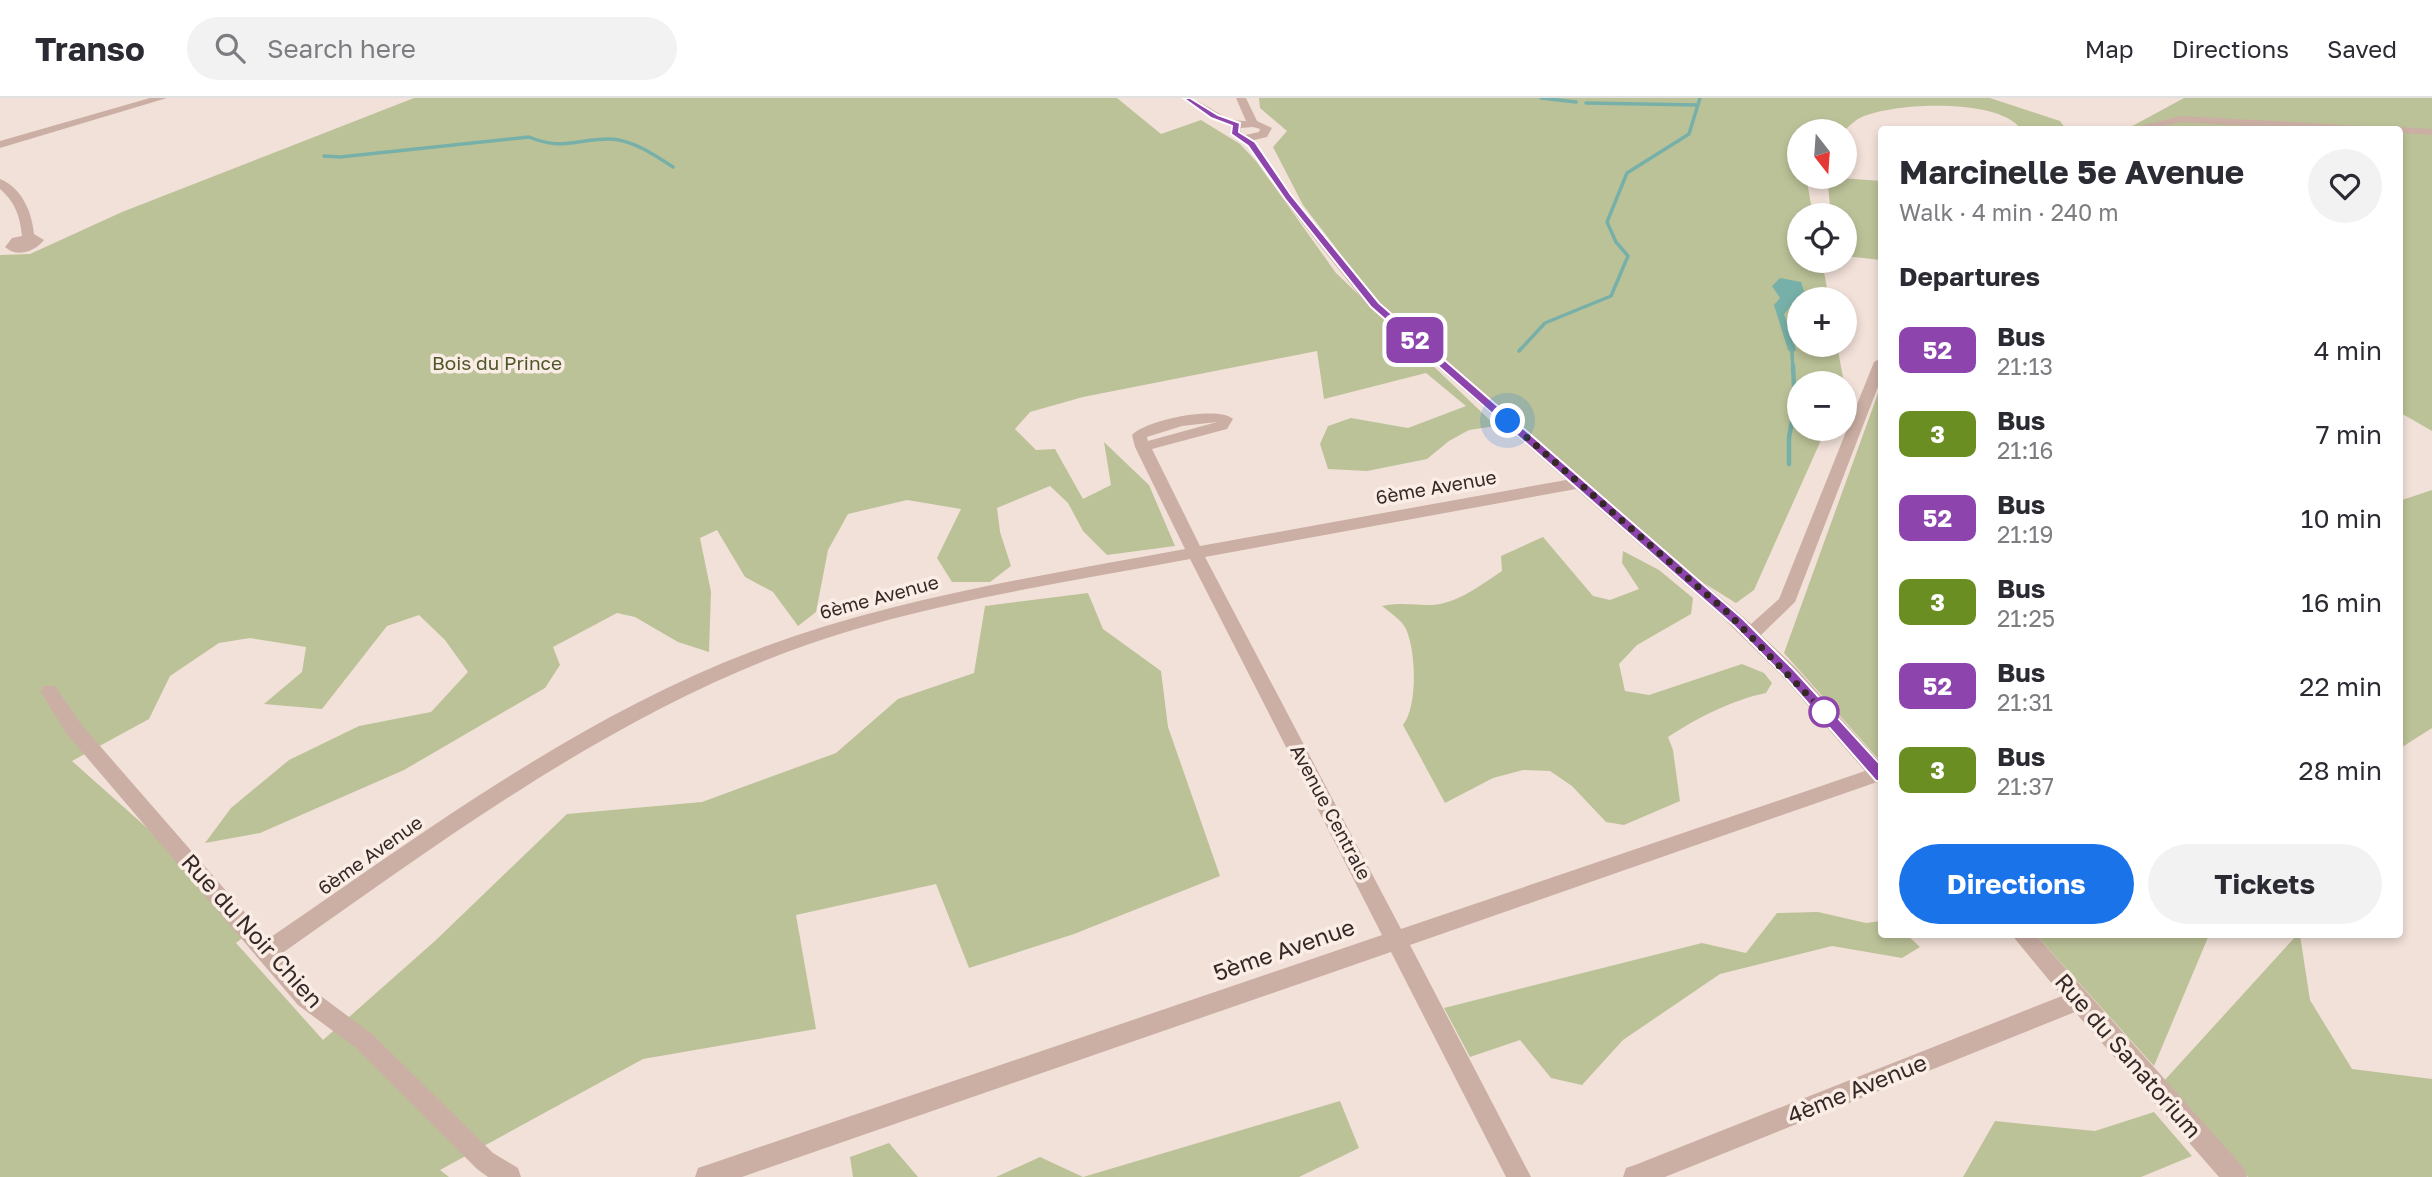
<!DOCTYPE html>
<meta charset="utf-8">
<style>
body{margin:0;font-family:"Golos Text",sans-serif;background:#f2f2f3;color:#2b2b33;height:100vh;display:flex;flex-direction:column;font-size:26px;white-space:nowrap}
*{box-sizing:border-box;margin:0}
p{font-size:23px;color:#7c7c81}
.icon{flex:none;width:38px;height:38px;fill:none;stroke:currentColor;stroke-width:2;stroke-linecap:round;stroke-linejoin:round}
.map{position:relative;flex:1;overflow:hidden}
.sheet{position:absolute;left:1878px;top:28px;width:525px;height:812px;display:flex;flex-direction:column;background:#fff;border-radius:7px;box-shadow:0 4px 10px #0003}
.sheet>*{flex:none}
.badge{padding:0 14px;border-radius:10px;font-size:24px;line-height:46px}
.needle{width:46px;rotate:163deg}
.buttons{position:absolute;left:1787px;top:21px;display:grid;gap:14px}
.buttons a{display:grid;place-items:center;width:70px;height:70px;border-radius:50%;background:#fff;box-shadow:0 4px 10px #0003;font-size:35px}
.you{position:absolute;width:35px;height:35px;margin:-18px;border:5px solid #fff;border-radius:50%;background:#1a73e8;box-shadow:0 0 0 10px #1a73e833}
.map>.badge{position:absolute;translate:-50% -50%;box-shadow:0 0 0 4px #fff}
h2{padding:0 21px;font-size:26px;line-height:63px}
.round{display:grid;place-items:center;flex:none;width:74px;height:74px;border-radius:37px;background:#f2f2f3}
.summary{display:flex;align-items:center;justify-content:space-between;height:119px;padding:0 21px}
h1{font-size:33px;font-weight:700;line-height:52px}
.cta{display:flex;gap:14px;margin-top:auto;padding:14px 21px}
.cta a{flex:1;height:80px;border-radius:42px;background:#1a73e8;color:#fff;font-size:28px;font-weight:700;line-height:80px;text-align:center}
.cta a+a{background:#f2f2f3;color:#2b2b33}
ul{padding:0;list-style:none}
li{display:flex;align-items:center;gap:21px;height:84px;padding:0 21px}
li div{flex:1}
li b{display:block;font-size:26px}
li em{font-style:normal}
li .badge{min-width:77px;font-weight:700;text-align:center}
header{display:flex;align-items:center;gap:42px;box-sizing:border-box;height:98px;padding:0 35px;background:#fff;border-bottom:2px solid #e1e1e2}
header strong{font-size:33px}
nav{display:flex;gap:38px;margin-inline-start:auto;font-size:24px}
.search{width:490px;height:63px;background:#f2f2f3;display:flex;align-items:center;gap:18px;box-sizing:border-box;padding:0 24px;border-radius:38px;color:#7c7c81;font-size:26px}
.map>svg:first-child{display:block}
.green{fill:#bcc298}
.water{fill:#77b0a8}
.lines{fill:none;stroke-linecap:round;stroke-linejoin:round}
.stream-far1{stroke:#77b0a8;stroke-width:3.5}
.stream{stroke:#77b0a8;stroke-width:4.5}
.minor{fill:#cbafa4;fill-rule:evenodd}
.line{fill:#8e44ad;stroke:#fff;stroke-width:2}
.walk{stroke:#362826;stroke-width:7;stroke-dasharray:0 12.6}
.stop-dot{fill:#fff;stroke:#8e44ad;stroke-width:3.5}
.labels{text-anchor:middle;stroke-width:7;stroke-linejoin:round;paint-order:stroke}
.park-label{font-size:19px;fill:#4d5529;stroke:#faede5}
.street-label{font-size:19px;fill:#362826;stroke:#faede5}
.near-street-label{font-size:23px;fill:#362826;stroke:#faede5}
</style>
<header>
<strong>Transo</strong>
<div class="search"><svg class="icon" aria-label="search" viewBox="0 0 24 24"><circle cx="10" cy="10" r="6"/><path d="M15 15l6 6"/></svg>Search here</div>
<nav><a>Map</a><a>Directions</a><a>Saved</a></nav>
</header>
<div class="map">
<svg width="2432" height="1079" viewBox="0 0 2432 1079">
<rect width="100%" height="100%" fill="#f2e1d9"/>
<path class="green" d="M414 0H1117L1161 36 1201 22 1240 46 1256 63 1336 175 1496 328 1469 332 1449 343 1427 361 1367 373 1328 371 1320 346 1328 328 1351 320 1408 330 1466 308 1426 275 1324 301 1317 253 1083 299 1030 314 1015 331 1036 352 1055 351 1083 401 1111 387 1104 344 1149 387 1175 448 1107 457 1083 433 1068 405 1050 388 997 410 1000 434 1011 468 990 484H952L937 460 961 411 907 402 848 416 828 452 816 514 798 528 773 494 745 479 717 432 700 440 711 494 709 554 678 544 635 519 617 515 553 549 560 567 545 590 404 672 260 735 205 745 231 710 289 662 359 628 431 614 468 574 445 542 419 517 387 528 322 611 264 606 302 574 306 549 250 540 219 545 170 578 149 621 72 663 257 828 236 845 323 942 436 842 567 716 702 704 836 655 898 601 974 575 985 508 1088 495 1103 531 1161 573 1168 629 1220 778 1074 836 969 870 936 786 796 817 816 931 643 961 440 1072 449 1079H0V157L30 156 122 114Z
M1259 0H1990L2060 23 2066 31H2021C1999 0 1893 4 1860 20 1853 23 1849 30 1842 33 1832 37 1811 33 1799 33V79H1806L1813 117H1799V163H1822L1829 201H1799V247H1837L1844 285H1799V331H1826L1754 492 1736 505 1694 479 1375 201 1303 107 1273 49 1287 33 1260 10Z
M2184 0H2432V333L2399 314V32H2125Z
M1827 79 1881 83V162L1845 158 1844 117H1831Z
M1881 287V664L1784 555Z
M2432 392V630L2399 651V403Z
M1543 439 1593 498 1610 502 1639 491 1622 465 1623 453 1659 472 1693 500 1691 516 1637 547 1619 566 1625 593 1649 597 1742 566 1764 575 1772 585 1766 595C1732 602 1697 620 1668 639L1673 652 1680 703 1624 727 1606 724 1572 688 1550 673 1523 672 1493 680 1445 705 1403 627C1418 608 1416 553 1406 531 1402 522 1389 514 1382 508 1399 504 1415 507 1432 507 1457 506 1482 486 1502 473L1501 458Z
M1818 814 1866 825 1881 823V836L1907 837 1920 849 1902 860 1832 848 1720 876 1623 942 1582 987 1551 980 1520 942 1470 959 1444 910 1702 845 1746 855 1777 815Z
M2036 837H2209L2154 968Z
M2297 837H2300L2310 902 2352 971 2432 981V1079H2248L2163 984Z
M1340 1003 1359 1050 1299 1079H996L1040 1059 1083 1079Z
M2154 1014 2192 1058 2141 1079H1963L1995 1023 2095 1033Z
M889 1045 918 1079H853L850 1059Z"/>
<path class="water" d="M1780 180 1801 184 1804 193 1784 216 1796 252 1792 255 1788 252 1774 207 1780 200 1772 188Z"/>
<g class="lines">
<path class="stream-far1" d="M1541 0 1576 4
M1586 5 1697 7
M324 58 340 59 529 39C563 53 575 41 609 41 631 41 655 57 673 69
M1519 253 1545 225 1611 198 1628 158 1616 144 1607 124 1627 75 1689 36 1700 0
M1792 255 1793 270"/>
<path class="stream" d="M1789 366V339L1795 308 1793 268"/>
<path class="minor" d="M150 0H167L0 50V43Z
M1182 0C1205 0 1220 24 1246 23L1236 0H1246L1257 23 1272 30 1267 39 1254 42 1292 97 1377 201 1751 526 1779 501 1874 264 1881 260V281L1795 504 1761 537 1796 570 1881 665V686L1877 684 1410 847 1531 1079H1506L1391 854 742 1079H695L698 1070 707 1067 1382 837 1190 461C1048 488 899 508 764 563 588 634 435 748 281 856L314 893 372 936 493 1055 518 1070 521 1079H488L477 1071 356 950 298 907 66 635 40 593 43 588H55L80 625 268 841C423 735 577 620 753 553 892 500 1040 478 1185 451L1135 349 1132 337C1145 322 1218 307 1233 321L1227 331 1152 351 1200 448 1566 382 1367 207 1284 102 1248 48 1230 36 1231 29 1205 17ZM1253 29 1260 31 1259 34 1245 37 1240 33 1241 30ZM1217 324 1148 343 1147 339 1182 328ZM1576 391 1722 519 1784 580 1865 673 1401 831 1205 459Z
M2180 18 2384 29 2389 32H2313L2180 24 2147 32H2124Z
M2399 29 2432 31V37L2399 35V32H2394Z
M0 81C22 90 32 114 34 136L44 142C34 154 17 160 5 149L12 140 22 138C20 118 15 104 0 91Z
M2011 836H2035L2244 1070 2247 1079H2219L2075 914 1665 1079H1623L1626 1070 1635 1067 2062 898Z"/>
</g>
<path class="line" d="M1183 0H1190L1218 17 1240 25 1239 34 1255 44 1291 97 1379 205 1743 521 1794 572 1887 674V683H1876L1785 579 1734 528 1371 209 1285 101 1248 48 1231 36 1232 28 1211 20Z"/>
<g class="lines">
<path class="walk" d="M1508 323 1728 515 1824 614"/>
</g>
<circle class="stop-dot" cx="1824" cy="614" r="14"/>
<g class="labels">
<g class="park-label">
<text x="497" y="272">Bois du Prince</text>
</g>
<g class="street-label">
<text transform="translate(1436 389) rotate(-10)" y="7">6ème Avenue</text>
<text transform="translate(879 499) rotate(-15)" y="7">6ème Avenue</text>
<text transform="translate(1331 714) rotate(62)" y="7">Avenue Centrale</text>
<text transform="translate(370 757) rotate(-35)" y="7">6ème Avenue</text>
</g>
<g class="near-street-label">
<text transform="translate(252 833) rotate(48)" y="8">Rue du Noir Chien</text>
<text transform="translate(1284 852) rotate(-19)" y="8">5ème Avenue</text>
<text transform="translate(2128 958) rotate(49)" y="8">Rue du Sanatorium</text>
<text transform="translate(1857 991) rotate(-22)" y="8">4ème Avenue</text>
</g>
</g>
</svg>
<div class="buttons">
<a><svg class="needle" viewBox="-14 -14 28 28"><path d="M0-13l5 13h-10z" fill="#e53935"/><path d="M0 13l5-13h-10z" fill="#7c7c81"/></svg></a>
<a><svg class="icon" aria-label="locate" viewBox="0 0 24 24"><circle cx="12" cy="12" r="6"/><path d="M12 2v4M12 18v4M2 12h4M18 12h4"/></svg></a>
<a>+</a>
<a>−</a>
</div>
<div class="you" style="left:1508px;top:323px"></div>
<b class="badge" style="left:1415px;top:242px;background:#8e44ad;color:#fff">52</b>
<section class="sheet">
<div class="summary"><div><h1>Marcinelle 5e Avenue</h1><p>Walk · 4 min · 240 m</p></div><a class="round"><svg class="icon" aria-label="heart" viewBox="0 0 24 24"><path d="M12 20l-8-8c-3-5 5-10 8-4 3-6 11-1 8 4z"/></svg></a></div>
<h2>Departures</h2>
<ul>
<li><span class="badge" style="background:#8e44ad;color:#fff">52</span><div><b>Bus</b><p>21:13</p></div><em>4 min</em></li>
<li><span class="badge" style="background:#6b8e23;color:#fff">3</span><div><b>Bus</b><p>21:16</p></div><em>7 min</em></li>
<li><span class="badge" style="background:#8e44ad;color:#fff">52</span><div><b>Bus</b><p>21:19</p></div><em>10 min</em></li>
<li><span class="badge" style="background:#6b8e23;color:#fff">3</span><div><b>Bus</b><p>21:25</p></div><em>16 min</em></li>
<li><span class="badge" style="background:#8e44ad;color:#fff">52</span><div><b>Bus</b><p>21:31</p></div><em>22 min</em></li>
<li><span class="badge" style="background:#6b8e23;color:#fff">3</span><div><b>Bus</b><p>21:37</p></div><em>28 min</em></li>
</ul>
<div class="cta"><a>Directions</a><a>Tickets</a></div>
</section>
</div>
